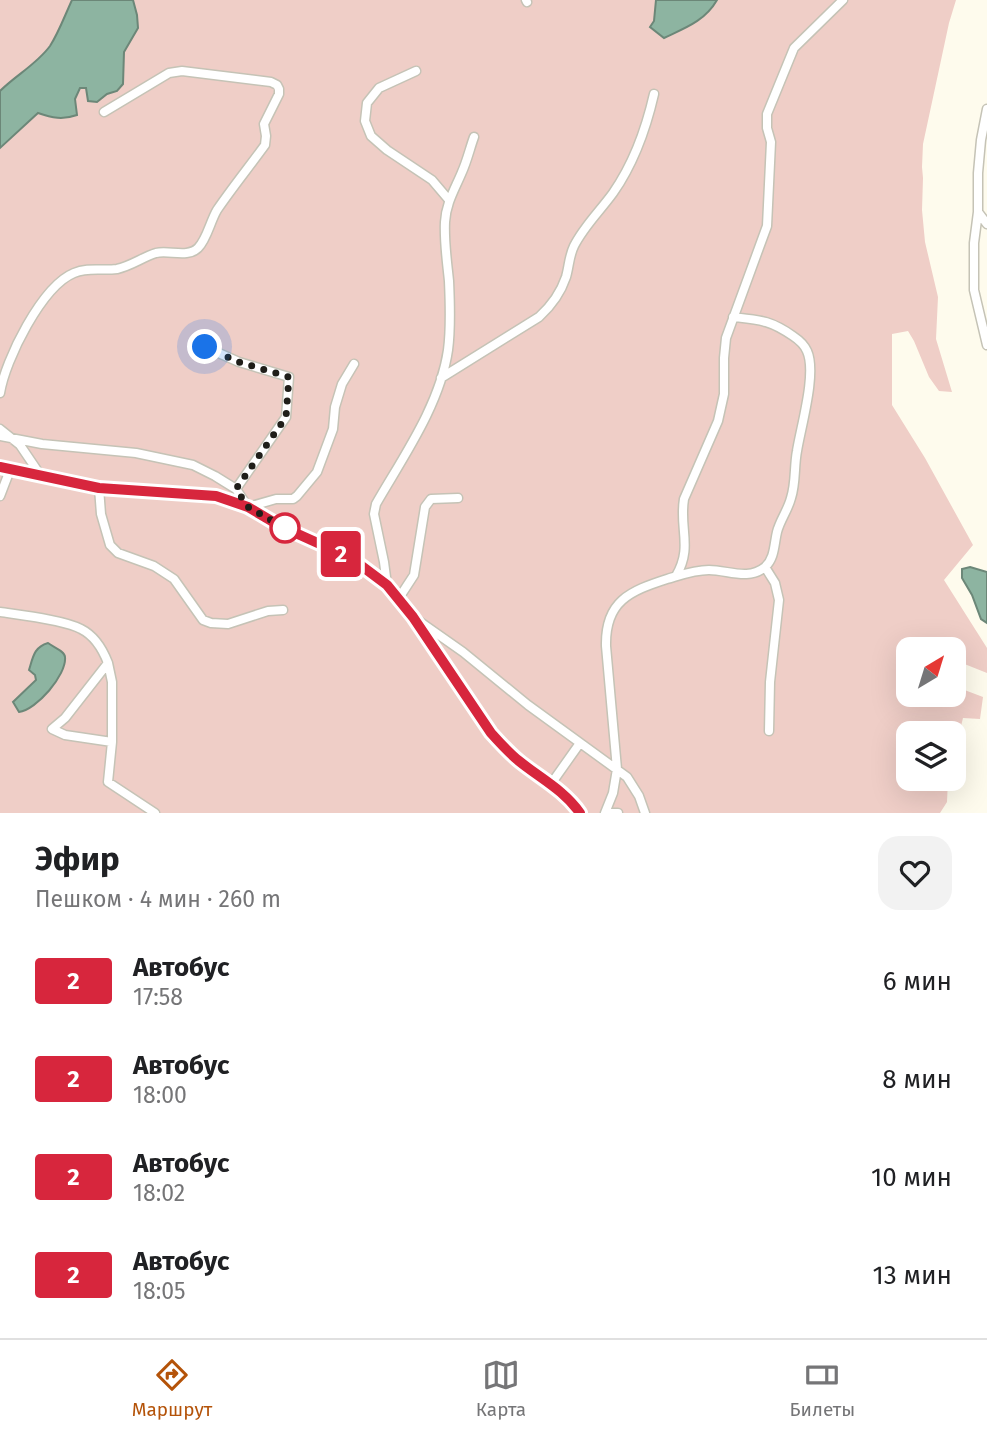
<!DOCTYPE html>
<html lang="ru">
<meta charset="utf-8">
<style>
body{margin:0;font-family:"Fira Sans",sans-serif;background:#f2f2f2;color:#202124;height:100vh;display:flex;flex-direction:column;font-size:26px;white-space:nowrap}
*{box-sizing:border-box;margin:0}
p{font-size:23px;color:#757577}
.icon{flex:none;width:38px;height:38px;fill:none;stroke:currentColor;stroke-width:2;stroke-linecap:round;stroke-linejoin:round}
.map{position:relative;height:813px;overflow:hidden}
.panel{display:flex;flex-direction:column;background:#fff;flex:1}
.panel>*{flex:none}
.badge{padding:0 14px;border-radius:5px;font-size:24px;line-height:46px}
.needle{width:46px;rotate:38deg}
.controls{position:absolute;left:896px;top:637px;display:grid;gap:14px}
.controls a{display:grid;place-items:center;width:70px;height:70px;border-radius:14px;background:#fff;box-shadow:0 7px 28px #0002;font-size:35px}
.you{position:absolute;width:35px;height:35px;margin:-18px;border:5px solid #fff;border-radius:50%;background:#1a73e8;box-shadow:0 0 0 10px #1a73e833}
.map>.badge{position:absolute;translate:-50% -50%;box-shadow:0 0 0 4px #fff}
.round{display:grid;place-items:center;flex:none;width:74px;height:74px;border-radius:21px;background:#f2f2f2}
.head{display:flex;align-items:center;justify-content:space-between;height:119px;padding:0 35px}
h1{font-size:33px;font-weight:700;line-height:52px}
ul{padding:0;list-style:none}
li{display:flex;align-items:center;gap:21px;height:98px;padding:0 35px}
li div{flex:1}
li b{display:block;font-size:26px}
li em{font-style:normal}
li .badge{min-width:77px;font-weight:700;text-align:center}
.dock{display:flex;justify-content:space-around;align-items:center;height:98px;border-top:2px solid #e0e0e0;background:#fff;font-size:19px;color:#757577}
.dock a{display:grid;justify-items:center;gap:4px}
.dock .current{color:#b45309}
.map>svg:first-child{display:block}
.green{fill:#efcec7}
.water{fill:#8db4a1;stroke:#6c8778;stroke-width:2}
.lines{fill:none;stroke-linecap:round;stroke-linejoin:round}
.minor-casing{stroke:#c5c3b6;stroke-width:11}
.major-casing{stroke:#dbdbda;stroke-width:14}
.minor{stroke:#fff;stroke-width:8}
.major{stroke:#f2cba3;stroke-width:10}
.line-casing{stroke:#fff;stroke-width:16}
.line{stroke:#d7263d;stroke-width:10}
.walk{stroke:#1f1e19;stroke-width:7;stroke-dasharray:0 12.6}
.stop-dot{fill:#fff;stroke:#d7263d;stroke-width:3.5}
</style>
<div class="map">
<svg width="987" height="813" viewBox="0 0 987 813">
<rect width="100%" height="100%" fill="#fefbed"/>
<path class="green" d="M0 0H956L949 23 923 144 922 167 923 178 922 210 925 242 938 297 936 339 952 392 939 391 929 377 914 341 908 331 892 334V405L925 458 973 545 944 580 987 648V673L957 661 954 668V649H908V695H954V686L983 697 980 719 963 718 954 754V733H908V779H948L947 802 940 813H0Z"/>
<path class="water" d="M72 0H133L137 15 138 28 124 52 123 84 117 91 107 94 97 102 88 101 86 88H80L75 99 77 115C63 120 52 118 38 113L0 148V91C16 75 37 64 50 46 59 32 65 15 72 0Z
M656 0H717C705 21 685 28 664 38L650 27 654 21Z
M970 567 987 572V623L981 619 972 595 962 578V569Z
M48 643C53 647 65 651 65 657 67 675 36 710 19 712L13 702 36 680 35 675 29 670C33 657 34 647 48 643Z"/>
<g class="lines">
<g class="minor-casing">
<path id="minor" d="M526 0 527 2
M416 71 379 88 367 103 365 121 371 136 387 150 432 180 449 200
M987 109 981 140 978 173V212L987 224
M978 212 974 243V290L987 345
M205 347 239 362 289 377 286 417 236 489
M441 378 539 317C550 307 561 292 566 277 569 267 569 256 574 246 584 226 600 211 613 193 634 163 646 129 654 94
M0 393C5 360 42 286 74 273 88 267 102 271 117 269 131 266 143 257 156 253 169 250 188 258 198 248 207 239 210 222 217 210 232 188 249 167 265 145L266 136 264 124 279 94V89L277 85 271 82 182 71 169 73 104 112
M0 429 20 445 41 476
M0 436 42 444 136 453 193 465 215 476 236 489 248 507 276 499H293L297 496 317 472 333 429 335 407 342 384 354 364
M99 488 101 514 110 545 118 553 154 566 174 579 203 620 211 623 228 624 268 611 283 610
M0 496 10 470
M765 567 775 583 779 600 770 682 769 731
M676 576C693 547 679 529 684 499L718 421 724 394V358L726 338 767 226 771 142 767 128V114L794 48 843 0
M387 585 384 562 374 514 376 504C403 457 440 405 448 350 451 328 450 303 449 281 447 261 444 242 445 222 446 203 455 189 462 172 467 161 470 148 474 137
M399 598 414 575 425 507 431 499 458 498
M0 612C20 615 65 620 81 629 95 636 103 650 108 663L65 718 52 729 65 735 112 742V682L108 663
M416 619 463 652 528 705 627 777 639 796 645 813
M112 742 108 782 155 813
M551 784 580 743
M605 813 613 793 617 769 606 646C605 601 630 591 667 579 681 575 694 570 709 570 728 570 748 581 765 567 775 558 774 544 777 532 780 520 788 510 791 498 796 483 794 466 797 451 801 426 817 373 807 351 804 344 799 340 793 336 770 320 760 320 733 317
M606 813H618"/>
</g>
<g class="major-casing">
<path id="major" d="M0 467 99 488 216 496 248 507 280 526 332 549 355 561 387 585 413 617 491 733C500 743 508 753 519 761 540 778 564 790 580 813"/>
</g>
<use href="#minor" class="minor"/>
<use href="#major" class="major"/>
</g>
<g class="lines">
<g class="line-casing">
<path id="line" d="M0 467 99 488 216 496 248 507 280 526 331 549 355 561 387 585 413 617 491 733C500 743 509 753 519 761 540 778 564 790 580 813"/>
</g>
<use href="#line" class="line"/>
<path class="walk" d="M205 347 239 362 289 377 286 417 236 489 248 507 285 528"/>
</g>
<circle class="stop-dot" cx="285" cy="528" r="14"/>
</svg>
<div class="controls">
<a><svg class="needle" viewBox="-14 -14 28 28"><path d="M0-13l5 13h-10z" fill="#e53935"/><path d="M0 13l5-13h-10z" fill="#757577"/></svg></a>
<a><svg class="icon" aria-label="layers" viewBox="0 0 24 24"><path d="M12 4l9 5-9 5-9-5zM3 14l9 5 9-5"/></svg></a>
</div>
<div class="you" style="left:205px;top:347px"></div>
<b class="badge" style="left:341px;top:554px;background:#d7263d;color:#fff">2</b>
</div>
<section class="panel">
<div class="head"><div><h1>Эфир</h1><p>Пешком · 4 мин · 260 m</p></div><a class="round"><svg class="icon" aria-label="heart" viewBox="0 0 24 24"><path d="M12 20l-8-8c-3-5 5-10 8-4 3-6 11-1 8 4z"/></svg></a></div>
<ul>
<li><span class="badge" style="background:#d7263d;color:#fff">2</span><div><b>Автобус</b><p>17:58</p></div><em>6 мин</em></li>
<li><span class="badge" style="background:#d7263d;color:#fff">2</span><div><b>Автобус</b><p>18:00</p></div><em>8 мин</em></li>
<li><span class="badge" style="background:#d7263d;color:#fff">2</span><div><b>Автобус</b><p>18:02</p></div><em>10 мин</em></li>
<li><span class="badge" style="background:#d7263d;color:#fff">2</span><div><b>Автобус</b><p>18:05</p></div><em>13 мин</em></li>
</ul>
</section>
<nav class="dock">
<a class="current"><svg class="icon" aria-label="directions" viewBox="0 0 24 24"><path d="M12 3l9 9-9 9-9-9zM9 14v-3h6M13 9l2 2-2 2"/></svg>Маршрут</a>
<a><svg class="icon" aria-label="map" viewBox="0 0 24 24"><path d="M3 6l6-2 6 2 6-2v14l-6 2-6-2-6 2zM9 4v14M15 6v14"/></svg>Карта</a>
<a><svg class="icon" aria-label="tickets" viewBox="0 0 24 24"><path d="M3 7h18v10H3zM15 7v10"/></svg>Билеты</a>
</nav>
